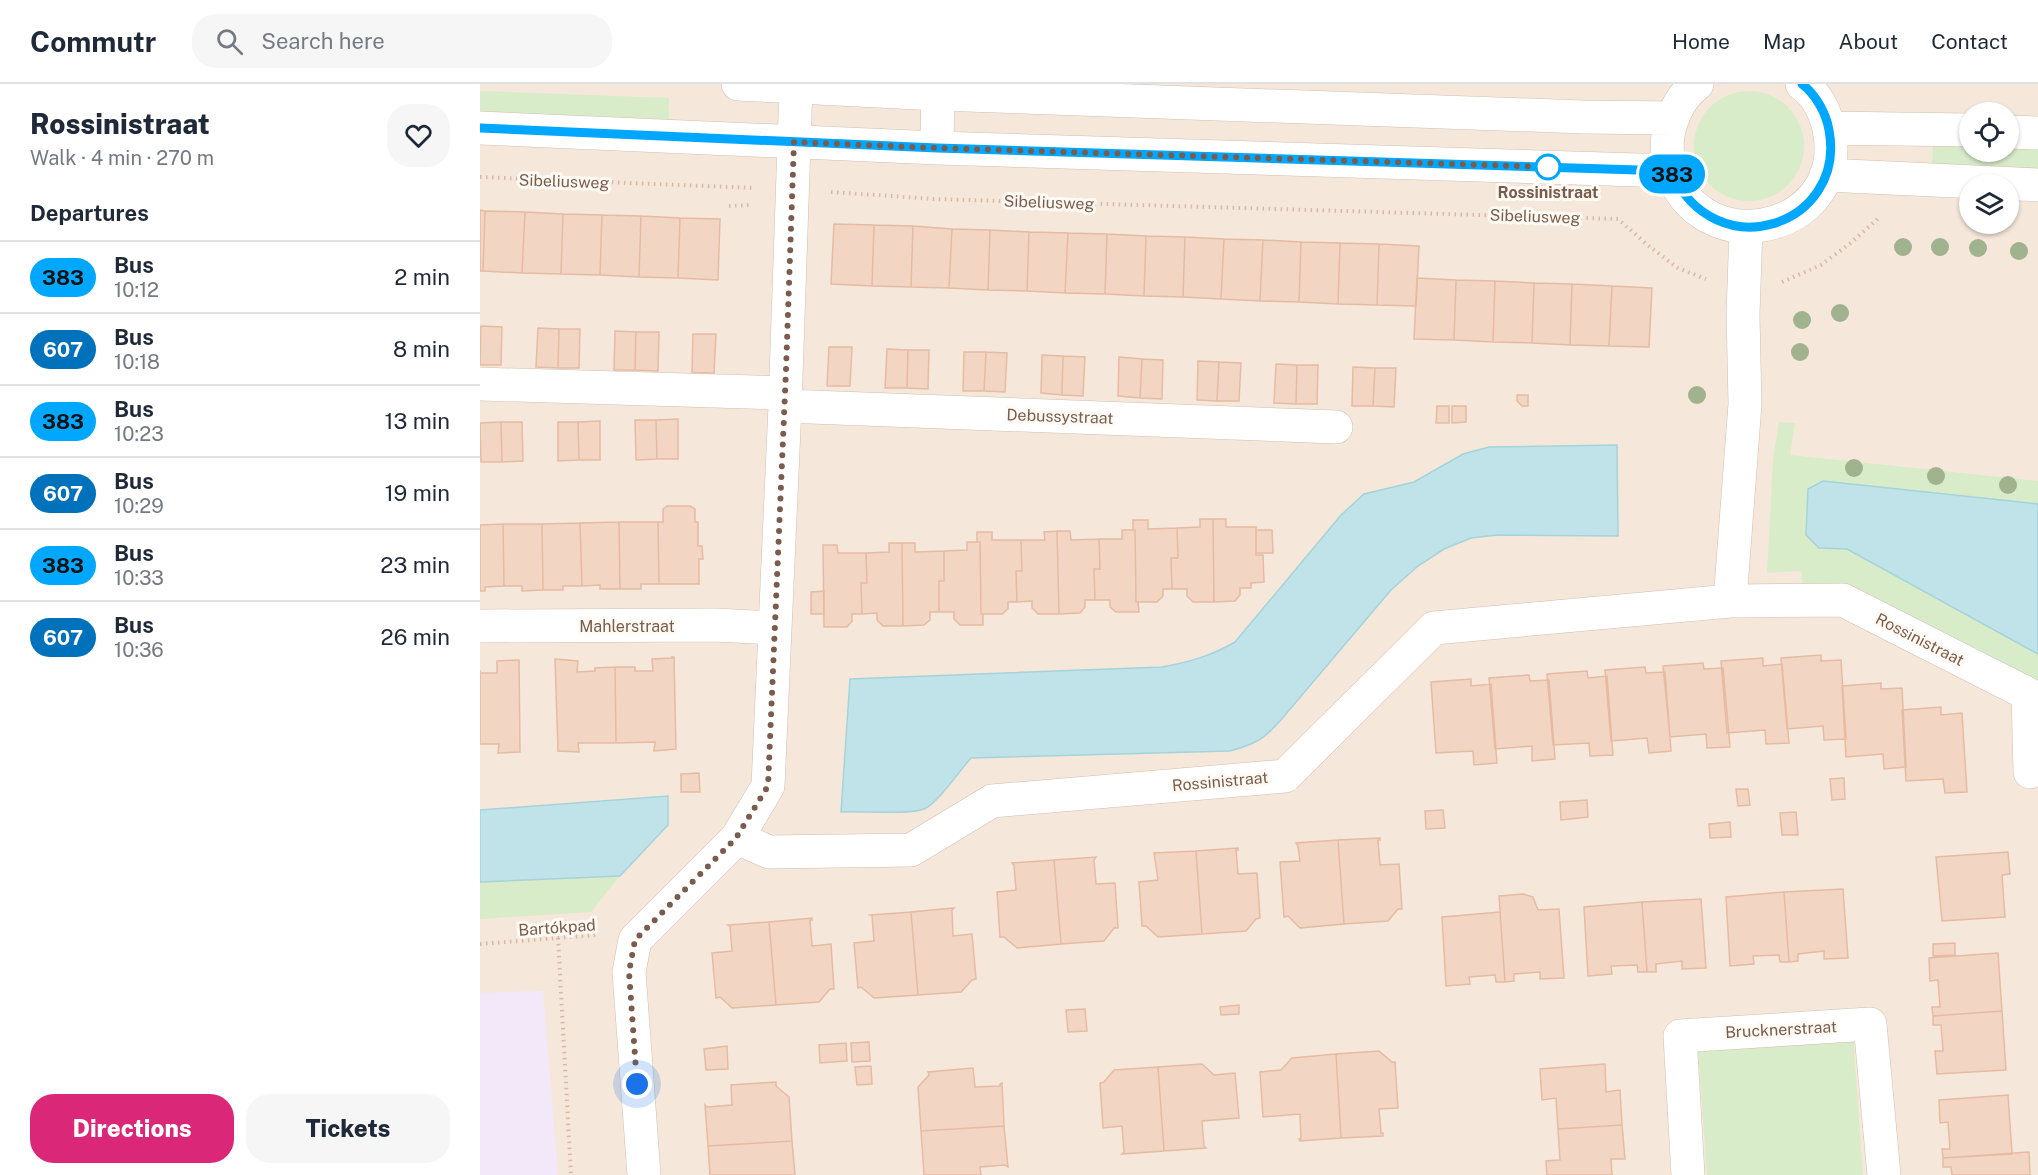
<!DOCTYPE html>
<meta charset="utf-8">
<style>
body{margin:0;font-family:"Public Sans",sans-serif;background:#f6f6f7;color:#1f2937;height:100vh;display:flex;flex-direction:column;font-size:22px;white-space:nowrap}
*{box-sizing:border-box;margin:0}
p{font-size:20px;color:#747a83}
.icon{flex:none;width:33px;height:33px;fill:none;stroke:currentColor;stroke-width:2;stroke-linecap:round;stroke-linejoin:round}
.map{position:relative;flex:1;overflow:hidden}
.sheet{display:flex;flex-direction:column;background:#fff;width:480px}
.sheet>*{flex:none}
.badge{padding:0 12px;border-radius:20px;font-size:21px;line-height:39px}
.buttons{position:absolute;left:1479px;top:18px;display:grid;gap:12px}
.buttons a{display:grid;place-items:center;width:60px;height:60px;border-radius:50%;background:#fff;box-shadow:0 2px 4px #0004;font-size:30px}
.you{position:absolute;width:30px;height:30px;margin:-15px;border:4px solid #fff;border-radius:50%;background:#1a73e8;box-shadow:0 0 0 9px #1a73e833}
.map>.badge{position:absolute;translate:-50% -50%;box-shadow:0 0 0 3px #fff}
h2{padding:0 30px;font-size:22px;line-height:54px}
.round{display:grid;place-items:center;flex:none;width:63px;height:63px;border-radius:24px;background:#f6f6f7}
.overview{display:flex;align-items:center;justify-content:space-between;height:102px;padding:0 30px}
h1{font-size:28px;font-weight:800;line-height:45px}
.action{display:flex;gap:12px;margin-top:auto;padding:12px 30px}
.action a{flex:1;height:69px;border-radius:24px;background:#db2777;color:#fff;font-size:24px;font-weight:800;line-height:69px;text-align:center}
.action a+a{background:#f6f6f7;color:#1f2937}
ul{padding:0;list-style:none}
li{display:flex;align-items:center;gap:18px;height:72px;padding:0 30px;border-top:2px solid #e0e1e3}
li div{flex:1}
li b{display:block;font-size:22px}
li em{font-style:normal}
li .badge{min-width:66px;font-weight:700;text-align:center}
header{display:flex;align-items:center;gap:36px;box-sizing:border-box;height:84px;padding:0 30px;background:#fff;border-bottom:2px solid #e0e1e3}
header strong{font-size:28px}
nav{display:flex;gap:33px;margin-inline-start:auto;font-size:21px}
.search{width:420px;height:54px;background:#f6f6f7;display:flex;align-items:center;gap:15px;box-sizing:border-box;padding:0 21px;border-radius:24px;color:#747a83;font-size:22px}
main{display:flex;flex:1;min-height:0}
.map>svg:first-child{display:block}
.residential{fill:#f5e8da;fill-rule:evenodd}
.education{fill:#f3e8fa}
.green{fill:#d8ecc9}
.water{fill:#bfe3e8;stroke:#a5d3da;stroke-width:1.5}
.building{fill:#f3d5c3;stroke:#e6bba3;stroke-width:1.5}
.lines{fill:none;stroke-linecap:round;stroke-linejoin:round}
.minor-casing{stroke:#d1beb0;stroke-width:34}
.path{stroke:#d9b8a5;stroke-width:4;stroke-dasharray:1.5 4.5;stroke-linecap:butt}
.minor{stroke:#fff;stroke-width:33}
.tree{fill:#a0b28e}
.line-casing{stroke:#fff;stroke-width:14}
.line{stroke:#00a7ff;stroke-width:9}
.walk{stroke:#7a5c4d;stroke-width:6;stroke-dasharray:0 10.8}
.stop-dot{fill:#fff;stroke:#00a7ff;stroke-width:3}
.labels{text-anchor:middle;stroke-width:6;stroke-linejoin:round;paint-order:stroke}
.street-label{font-size:16px;fill:#7a5c4d;stroke:#fffaf3}
.stop-label{font-size:16px;font-weight:bold;fill:#7a5c4d;stroke:#fffaf3}
</style>
<header>
<strong>Commutr</strong>
<div class="search"><svg class="icon" aria-label="search" viewBox="0 0 24 24"><circle cx="10" cy="10" r="6"/><path d="M15 15l6 6"/></svg>Search here</div>
<nav><a>Home</a><a>Map</a><a>About</a><a>Contact</a></nav>
</header>
<main>
<section class="sheet">
<div class="overview"><div><h1>Rossinistraat</h1><p>Walk · 4 min · 270 m</p></div><a class="round"><svg class="icon" aria-label="heart" viewBox="0 0 24 24"><path d="M12 20l-8-8c-3-5 5-10 8-4 3-6 11-1 8 4z"/></svg></a></div>
<h2>Departures</h2>
<ul>
<li><span class="badge" style="background:#00a7ff;color:#111">383</span><div><b>Bus</b><p>10:12</p></div><em>2 min</em></li>
<li><span class="badge" style="background:#0072bc;color:#fff">607</span><div><b>Bus</b><p>10:18</p></div><em>8 min</em></li>
<li><span class="badge" style="background:#00a7ff;color:#111">383</span><div><b>Bus</b><p>10:23</p></div><em>13 min</em></li>
<li><span class="badge" style="background:#0072bc;color:#fff">607</span><div><b>Bus</b><p>10:29</p></div><em>19 min</em></li>
<li><span class="badge" style="background:#00a7ff;color:#111">383</span><div><b>Bus</b><p>10:33</p></div><em>23 min</em></li>
<li><span class="badge" style="background:#0072bc;color:#fff">607</span><div><b>Bus</b><p>10:36</p></div><em>26 min</em></li>
</ul>
<div class="action"><a>Directions</a><a>Tickets</a></div>
</section>
<div class="map">
<svg width="1558" height="1091" viewBox="0 0 1558 1091">
<rect width="100%" height="100%" fill="#fdf6ec"/>
<path class="residential" d="M0 0H1558V1091H0ZM1490 28H1528V68H1490ZM1490 100H1528V140H1490Z"/>
<path class="education" d="M63 907 78 1091H0V909Z"/>
<path class="green" d="M0 7 189 14V36L0 29Z
M1214 62a55 55 0 1 1 110 0a55 55 0 1 1-110 0Z
M1453 56 1489 58 1490 68H1528L1529 59 1558 60V89L1452 85Z
M1299 338 1315 339 1310 371 1558 397V420L1343 397 1328 405 1326 450 1339 464 1367 465 1558 570V605L1323 504 1321 487 1287 489 1293 376Z
M140 792 111 828 0 835V798Z
M1373 952 1383 1091H1227L1218 963Z"/>
<path class="water" d="M1137 361 1138 452 1017 451 991 454 964 465 938 482 911 506 800 637C783 656 775 660 750 667L491 674C481 685 457 720 444 725 428 731 380 727 361 728L370 595 682 583C709 578 731 572 755 558L861 431 884 410 934 398 983 370 1009 363Z
M1343 397 1558 420V570L1367 465 1339 464 1326 451 1328 405Z
M188 712V741L140 792 0 798V726Z"/>
<path class="building" d="M0 126 5 127 3 187H0Z
M5 127 45 128 42 189 3 187Z
M45 128 83 130 81 190 42 189Z
M83 130 122 131 120 191 81 190Z
M122 131 161 132 159 193 120 191Z
M161 132 200 134 198 194 159 193Z
M200 134 240 135 238 196 198 194Z
M354 140 394 141 392 202 351 200Z
M394 141 433 142 431 203 392 202Z
M433 142 472 145 469 204 431 203Z
M472 145 510 146 508 206 469 204Z
M510 146 549 148 547 207 508 206Z
M549 148 588 149 585 209 547 207Z
M588 149 627 150 625 210 585 209Z
M627 150 666 152 664 212 625 210Z
M666 152 705 153 703 213 664 212Z
M705 153 744 155 741 215 703 213Z
M744 155 783 156 780 217 741 215Z
M783 156 821 158 819 218 780 217Z
M821 158 860 159 858 220 819 218Z
M860 159 899 160 897 221 858 220Z
M899 160 939 162 936 222 897 221Z
M937 194 976 196 974 256 934 255Z
M976 196 1015 197 1013 258 974 256Z
M1015 197 1054 199 1052 259 1013 258Z
M1054 199 1092 200 1090 261 1052 259Z
M1092 200 1132 202 1129 262 1090 261Z
M1132 202 1172 204 1169 263 1129 262Z
M1 242 22 243 21 281H0Z
M58 244 79 245 78 284 56 283Z
M79 245H100L99 284H78Z
M135 247 156 248 155 286H134Z
M156 248H179L178 287 155 286Z
M213 250H236L234 289H212Z
M349 263H372L370 302H347Z
M407 265 428 266 427 304H405Z
M428 266H449L448 305 427 304Z
M484 268H506L504 307H483Z
M506 268 527 269 525 308 504 307Z
M562 271 583 272 582 311 561 309Z
M583 272 605 273 603 312 582 311Z
M639 273 662 275 660 314 638 312Z
M662 275 683 276 682 315 660 314Z
M718 277 739 278 737 317 717 316Z
M739 278 761 279 759 317H737Z
M796 280 817 281 816 320 794 319Z
M817 281H838L837 320H816Z
M873 283 895 284 893 322H872Z
M895 284H916L914 323 893 322Z
M1037 311H1048V322H1042L1037 317Z
M957 322H969V339H956Z
M972 322H986V338L972 339Z
M198 335V375H177L176 336Z
M155 336H176L177 375 156 376Z
M120 337V376H99L98 338Z
M21 338 22 378H1L0 339Z
M21 338H42L43 377 22 378Z
M78 338H98L99 376 78 377Z
M187 422H210L215 425V438H218V462H222L223 475H219V500H179L178 438H183V425Z
M720 435H733L734 518H713L707 512V505H692L691 474H698L697 444 720 443Z
M733 435H746V443H776V471H783L784 498 771 499V504H760V511L755 517 734 518Z
M653 436H668V445L697 444 698 474H691L692 505H683V512L677 518H656L655 446H653Z
M139 438 140 505H120V501L102 502 100 439Z
M139 438H178L179 500H161V505H140Z
M100 439 102 502H83V506H63L62 440Z
M23 440H62L63 506 42 507V502H24Z
M23 440 24 502 5 503V507H0V441Z
M642 446H655L656 518H658L659 528H636L630 523V516H615L614 485H620L619 455H642Z
M776 446H792L793 469H776Z
M577 447H590L591 456 619 455 620 485H614L615 516H605V523L600 529 579 530Z
M577 447 579 530H558L552 524V517L537 518 536 487H542L541 456H565L564 448Z
M497 448H512V456H541L542 487H536L537 518H528V525L522 530H501L500 458H497Z
M487 458H500L501 530H503V541H480L474 535V528H459V497H464V467L487 466Z
M409 459H422L423 542H403L397 536V529L382 530 381 499H387L386 469 409 468Z
M422 459H435V468L464 467V497H459V528H450V536L444 541 423 542Z
M343 461H357L358 469H386L387 499H381L382 530H372V537L367 543H344Z
M344 507V530H331V508Z
M1341 571V577L1361 576 1366 655 1344 656 1343 642 1307 645 1301 574Z
M192 573H194L196 665 174 667 175 658 136 659 135 583H155V587H173L172 575 192 574Z
M1283 574V582L1302 580 1309 659 1286 660 1285 646 1247 649 1241 577Z
M75 575 98 577 97 588 115 587V584L135 583 136 659H98L99 668 78 667Z
M37 576H39L40 668 18 669 19 660H0V586V589H17V577Z
M1223 579 1224 585 1243 584 1250 663 1227 664 1226 650 1190 653 1183 582Z
M1165 583 1166 589 1185 588 1191 667 1169 669 1167 654 1131 657 1125 586Z
M1107 587 1108 594 1127 592 1133 671 1110 672 1109 659 1073 661 1067 590Z
M1049 591 1050 597 1069 596 1075 675 1052 677V662L1015 665 1009 594Z
M991 595V602L1011 600 1017 679 994 681 993 667 956 669 951 598Z
M1401 599V605L1422 604 1426 683 1404 685 1403 670 1366 673 1362 602Z
M1461 623V631L1482 629 1487 708 1465 709 1463 695 1426 697 1422 626Z
M219 689 220 708H201V690Z
M1364 694 1365 715 1352 716 1350 695Z
M1256 705H1268L1270 721 1258 722Z
M1107 716 1108 733 1081 736 1080 718Z
M963 726 965 744 946 745 945 727Z
M1316 728 1318 751H1302L1300 729Z
M1250 738 1251 753 1230 754 1229 740Z
M900 754V756H898L900 781 919 780 922 825H918L908 837 864 840 858 756Z
M858 756 864 840 820 844 808 832 804 833 800 778 820 777 818 762 816 759Z
M758 764V766H756L758 790 777 789 780 834 776 835 766 847 722 850 716 767Z
M716 767 722 850 678 853 666 842H662L659 798 678 796 674 769Z
M1528 768 1530 790 1522 791 1525 833 1462 837 1456 773Z
M616 773 614 776 616 800 635 799 638 844H634L624 857 581 860 574 776Z
M574 776 581 860 537 864 524 853H520L517 808 536 806 534 781 532 779Z
M1363 805 1368 874 1344 875V867L1318 870V877L1309 878 1304 808Z
M1304 808 1309 878H1300L1299 871 1273 872 1274 880 1250 882 1246 813Z
M1043 810 1053 813 1058 826 1079 825 1084 894 1060 895V888L1034 890V897L1025 898 1019 812Z
M1221 815 1226 884 1202 885V877L1176 880V888H1167L1162 818Z
M1162 818 1167 888H1158L1157 881 1131 882 1132 890 1108 892 1104 823Z
M474 824 472 826 473 852 492 850 496 895 492 896 481 908 438 911 431 828Z
M431 828 438 911 394 914 381 903 378 904 374 859 394 857 392 832 390 831Z
M1020 828 1025 898H1016L1015 891 989 893 990 900 966 902 962 833Z
M332 834V836H330L332 862 351 860 354 905H350L339 918 296 921 289 838Z
M289 838 296 921 252 924 240 913 236 914 232 869 252 867 250 842 248 841Z
M1475 859V871L1453 872V860Z
M1518 869 1522 927 1453 932 1452 923H1460L1458 896 1450 897 1449 874Z
M759 921V930L741 931 740 923Z
M605 925 607 947 588 948 586 926Z
M1522 927 1526 986 1457 990 1455 967H1463L1461 941H1453V932Z
M389 958 390 977 372 978 371 959Z
M366 959 367 977 340 979 339 961Z
M247 962 248 985 226 986 224 965Z
M899 967 912 978H915L918 1024 899 1025 901 1049H903V1052L861 1054 856 970Z
M856 970 861 1054 820 1057 819 1055H821L820 1030 783 1033 780 988 801 986 812 974Z
M722 980 734 991 755 989 759 1034 722 1037 724 1062 726 1064 684 1067 678 983Z
M1125 980 1126 1008 1140 1006 1142 1041 1078 1045 1076 1014 1062 1016 1060 985Z
M391 982 392 1000 377 1001 375 983Z
M678 983 684 1067 642 1070 644 1068 642 1042 623 1044 620 999 624 998 634 986Z
M493 984 495 1003 520 1002V1000L522 999 524 1042 441 1047 438 1003 449 991 448 988Z
M296 998V1002L309 1013 312 1057 228 1062 225 1021 227 1023 252 1021 251 1001Z
M1528 1011 1532 1070 1463 1074 1462 1065H1470L1468 1038 1460 1039 1459 1016Z
M1142 1041 1145 1075H1131L1132 1091H1067L1066 1077 1080 1076 1078 1045Z
M524 1042 528 1083 525 1081 500 1083 501 1091H444L441 1047Z
M312 1057 315 1091H230L228 1062Z
M1549 1068 1550 1091H1472L1471 1083H1463V1074Z"/>
<g class="lines">
<g class="minor-casing">
<path id="minor" d="M258 0 458 10 1104 33 1193 34
M1217 0C1196 16 1184 47 1188 73 1208 182 1365 153 1350 51 1347 31 1338 12 1322 0
M0 44 457 64 1191 87
M1349 44 1490 46
M1528 48 1558 49
M457 64 458 0
M1346 91 1558 101
M0 300 305 309
M305 322 856 343
M1250 517 1265 320 1263 231 1266 144
M0 542 235 541 293 544
M257 754 289 768 431 766 512 717 805 692 954 544 1250 517 1363 516 1548 610 1550 688
M164 1091 149 888 155 856 257 754 288 702 305 322 316 2
M1208 1091 1200 952 1390 940 1404 1091"/>
</g>
<path class="path" d="M0 93 275 104
M351 108 454 115 1138 135 1170 163 1198 184 1226 195
M249 122 273 121
M1302 198 1341 181 1372 158 1400 133
M77 836 91 1091
M0 860 116 851"/>
<use href="#minor" class="minor"/>
</g>
<g class="tree">
<circle cx="1423" cy="163" r="9"/>
<circle cx="1460" cy="163" r="9"/>
<circle cx="1498" cy="164" r="9"/>
<circle cx="1539" cy="167" r="9"/>
<circle cx="1360" cy="229" r="9"/>
<circle cx="1322" cy="236" r="9"/>
<circle cx="1320" cy="268" r="9"/>
<circle cx="1217" cy="311" r="9"/>
<circle cx="1374" cy="384" r="9"/>
<circle cx="1456" cy="392" r="9"/>
<circle cx="1528" cy="401" r="9"/>
</g>
<g class="lines">
<g class="line-casing">
<path id="line" d="M0 44 457 64 1191 87C1235 186 1367 142 1349 46 1346 29 1336 11 1322 0"/>
</g>
<use href="#line" class="line"/>
<path class="walk" d="M157 1000 149 888 155 856 256 754 288 702 306 286 314 58 457 64 1068 83"/>
</g>
<circle class="stop-dot" cx="1068" cy="83" r="12"/>
<g class="labels">
<g class="street-label">
<text transform="translate(84 97) rotate(2)" y="6">Sibeliusweg</text>
<text transform="translate(569 118) rotate(2)" y="6">Sibeliusweg</text>
<text transform="translate(1055 132) rotate(2)" y="6">Sibeliusweg</text>
<text transform="translate(580 332) rotate(2)" y="6">Debussystraat</text>
<text x="147" y="548">Mahlerstraat</text>
<text transform="translate(1440 555) rotate(27)" y="6">Rossinistraat</text>
<text transform="translate(740 697) rotate(-5)" y="6">Rossinistraat</text>
<text transform="translate(77 843) rotate(-4)" y="6">Bartókpad</text>
<text transform="translate(1301 945) rotate(-3)" y="6">Brucknerstraat</text>
</g>
<g class="stop-label">
<text x="1068" y="114">Rossinistraat</text>
</g>
</g>
</svg>
<div class="buttons">
<a><svg class="icon" aria-label="locate" viewBox="0 0 24 24"><circle cx="12" cy="12" r="6"/><path d="M12 2v4M12 18v4M2 12h4M18 12h4"/></svg></a>
<a><svg class="icon" aria-label="layers" viewBox="0 0 24 24"><path d="M12 4l9 5-9 5-9-5zM3 14l9 5 9-5"/></svg></a>
</div>
<div class="you" style="left:157px;top:1000px"></div>
<b class="badge" style="left:1192px;top:90px;background:#00a7ff;color:#111">383</b>
</div>
</main>
